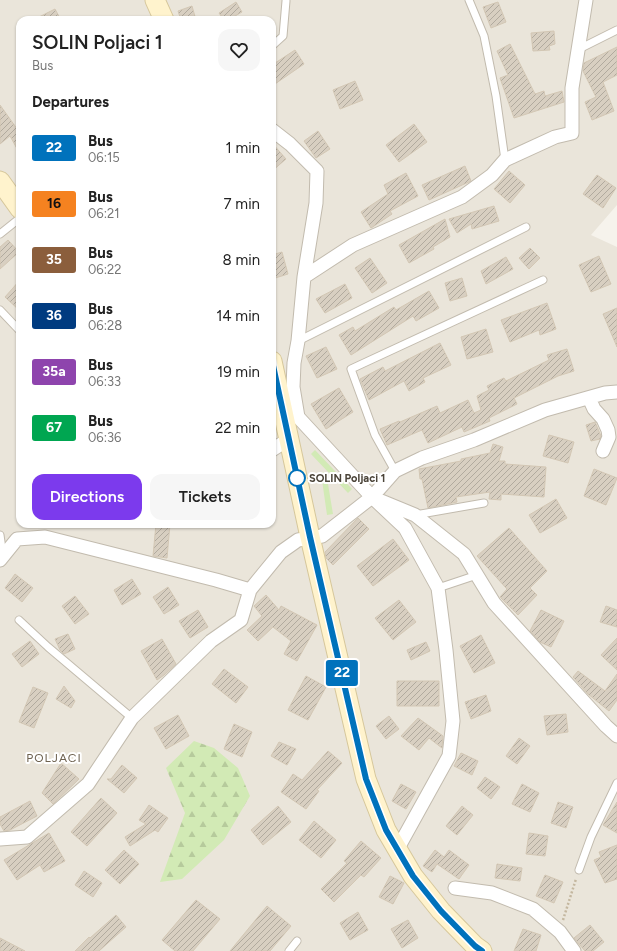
<!DOCTYPE html>
<style>
body{margin:0;font-family:Figtree,sans-serif;background:#f6f6f6;color:#222;height:100vh;display:flex;flex-direction:column;font-size:15px;white-space:nowrap}
*{box-sizing:border-box;margin:0}
p{font-size:13px;color:#767676}
.icon{flex:none;width:22px;height:22px;fill:none;stroke:currentColor;stroke-width:2;stroke-linecap:round;stroke-linejoin:round}
.map{position:relative;flex:1;overflow:hidden}
.side{position:absolute;left:16px;top:16px;width:260px;height:512px;display:flex;flex-direction:column;background:#fff;border-radius:12px;box-shadow:0 1px 3px #0004}
.side>*{flex:none}
.badge{padding:0 8px;border-radius:3px;font-size:14px;line-height:26px}
.map>.badge{position:absolute;translate:-50% -50%;box-shadow:0 0 0 2px #fff}
h2{padding:0 16px;font-size:15px;line-height:36px}
.round{display:grid;place-items:center;flex:none;width:42px;height:42px;border-radius:12px;background:#f6f6f6}
.head{display:flex;align-items:center;justify-content:space-between;height:68px;padding:0 16px}
h1{font-size:19px;font-weight:600;line-height:30px}
.action{display:flex;gap:8px;margin-top:auto;padding:8px 16px}
.action a{flex:1;height:46px;border-radius:12px;background:#7c3aed;color:#fff;font-size:16px;font-weight:600;line-height:46px;text-align:center}
.action a+a{background:#f6f6f6;color:#222}
ul{padding:0;list-style:none}
li{display:flex;align-items:center;gap:12px;height:56px;padding:0 16px}
li div{flex:1}
li b{display:block;font-size:15px}
li em{font-style:normal}
li .badge{min-width:44px;font-weight:700;text-align:center}
.map>svg:first-child{display:block}
.residential{fill:#eae5da;fill-rule:evenodd}
.forest{fill:url(#forest-firs)}
.pitch{fill:#d2eab5}
.building{fill:url(#building-hatch);stroke:#d3c7b4}
.lines{fill:none;stroke-linecap:round;stroke-linejoin:round}
.lane-casing{stroke:#c2bbae;stroke-width:9}
.street-casing{stroke:#c2bbae;stroke-width:15}
.secondary-casing{stroke:#d6c79b;stroke-width:21}
.path{stroke:#c4b79f;stroke-width:2.5;stroke-dasharray:2 2;stroke-linecap:butt}
.lane{stroke:#fff;stroke-width:7}
.street{stroke:#fff;stroke-width:13}
.secondary{stroke:#fff3cd;stroke-width:19}
.line-casing{stroke:#fff;stroke-width:9}
.line{stroke:#0072bc;stroke-width:6}
.stop-dot{fill:#fff;stroke:#0072bc;stroke-width:2}
.labels{text-anchor:middle;stroke-width:4;stroke-linejoin:round;paint-order:stroke}
.stop-label{font-size:11px;font-weight:bold;fill:#4b4439;stroke:#fff;text-anchor:start}
.neighbourhood-label{font-size:12px;letter-spacing:1px;fill:#6e6250;stroke:#fff}
</style>
<div class="map">
<svg width="617" height="951" viewBox="0 0 617 951">
<defs>
<pattern id="forest-firs" width="22" height="20" patternUnits="userSpaceOnUse"><rect width="22" height="20" fill="#d2eab5"/><path d="M5 1l3.5 6h-7zM16 11l3.5 6h-7z" fill="#b6ca9c"/></pattern>
<pattern id="building-hatch" width="6" height="6" patternUnits="userSpaceOnUse"><rect width="6" height="6" fill="#d8cfc1"/><path d="M-1 1l2-2M0 6l6-6M5 7l2-2" fill="none" stroke="#b1aa9e"/></pattern>
</defs>
<rect width="100%" height="100%" fill="#f6f3ec"/>
<path class="residential" d="M0 0H617V205L591 235 617 247V951H0ZM20 20H272V524H20Z"/>
<path class="forest" d="M194 741 214 748 238 768 250 796 224 840 182 879 160 882 185 813 166 768Z"/>
<path class="pitch" d="M315 450 352 489 348 493 311 454Z
M326 472 333 514 327 515 321 473Z"/>
<path class="building" d="M236 2 242 12 228 20H224L219 13Z
M498 2 506 22 491 28 483 7Z
M192 6 196 20H181L178 11Z
M55 9 61 20H33Z
M554 31 555 44 549 46 550 50 533 51 531 33Z
M510 44 535 94 544 91 545 96 562 91 564 102 514 118 500 78 508 75 497 51Z
M617 47V75L603 82 614 111 592 120 585 102 596 97 583 71 584 63Z
M295 50 304 64 272 86V65Z
M355 81 363 100 340 109 333 90Z
M0 105 20 133V154L10 136 0 144Z
M414 124 427 142 399 162 386 145Z
M318 131 330 149 316 158 304 141Z
M272 143 286 159 272 171Z
M465 166 471 181 429 200 422 185Z
M509 171 525 185 510 203 494 189Z
M406 173 418 196 390 211 392 214 371 228 361 212 388 194 384 185Z
M597 175 616 188 603 208 583 194Z
M494 206 499 221 472 229 471 224 457 233 449 219Z
M445 219 450 237 433 247 434 249 409 263 399 245Z
M8 240 19 252 0 269V247Z
M530 248 540 258 529 269 519 258Z
M282 252 288 274 272 279V255Z
M599 256 611 284 591 292 579 265Z
M506 257 513 269 486 284 481 271Z
M370 258 387 283 372 293 355 268Z
M462 278 467 296 450 301 445 283Z
M20 280V311L5 297Z
M345 284 352 298 325 313 316 299Z
M429 291 439 308 416 321 413 316 351 355 339 335 353 327 355 331 394 307 396 310Z
M547 303 556 329 540 335 539 330 510 342 501 320Z
M617 308V347L603 314Z
M486 329 493 352 467 359 461 337Z
M440 343 451 365 423 378 425 382 409 391 404 381 369 400 360 379 383 367 385 371Z
M326 347 337 369 317 378 306 356Z
M567 349 574 371 558 376 514 398 517 404 489 418 490 421 464 432 462 427 428 443 422 430 387 445 380 429 399 421 400 422 437 406 440 413 468 400 474 413 481 410 477 396 489 390 487 386 504 378 506 381 549 360 547 355Z
M339 388 353 412 326 429 311 404Z
M595 422 601 436 600 439 591 441 586 425Z
M549 435 574 442 568 463 543 456Z
M493 444 503 447 499 461H505V464L546 467 544 497 501 494V500L489 499 490 492 456 497 457 502 428 508 422 479H420L419 469 461 461V459L490 453Z
M594 469 617 478 606 505 584 496Z
M556 499 567 518 540 533 529 515Z
M358 518 369 529 333 565 326 558 325 552Z
M156 524H170L167 558 153 556Z
M509 528 547 571 530 588 537 595 518 615 500 597 507 589 477 556Z
M393 539 409 560 373 586 357 566Z
M15 574 33 588 22 602 5 588Z
M132 579 141 594 122 605 114 590Z
M168 587 179 605 164 614 153 597Z
M266 595 279 610 281 606 317 625 297 661 284 654 291 641 273 627 258 641 247 630 262 616 254 606Z
M75 596 89 614 75 624 62 606Z
M399 600 416 622 393 640 375 618Z
M606 606 617 610V627L600 622Z
M198 610 208 627 190 638 179 621Z
M541 610 564 621 551 647 540 642 530 631Z
M68 634 75 649 64 654 60 650 55 639Z
M481 635 495 663 474 673 460 646Z
M617 638V670L601 655Z
M162 639 176 664 164 675 157 680 141 651Z
M30 641 39 654 22 667 12 654Z
M426 642 430 651 411 660 407 650Z
M224 669 248 687 236 703 212 684Z
M578 671 605 691 617 674V700L609 711 588 694 573 677Z
M306 676 326 687 308 720 288 710Z
M397 681H439V706H397Z
M64 686 75 701 71 708 56 699Z
M33 687 48 693 34 728 19 722Z
M486 695 491 711 471 719 465 702Z
M566 714 568 732 547 735 544 716Z
M178 715 189 736 166 749 154 728Z
M389 716 399 729 386 739 376 726Z
M418 718 443 736 442 748 429 738 419 750 401 736Z
M234 724 252 732 242 757 224 749Z
M519 738 530 746 517 764 506 756Z
M279 742 296 749 287 765 271 756Z
M328 751 342 763 317 790 319 791 306 809 281 792 293 774 302 780Z
M461 753 478 761 472 775 454 766Z
M61 763 79 779 53 804 42 793Z
M122 765 137 778 124 793 107 779H111Z
M485 777 500 787 491 799 477 788Z
M401 784 416 792 406 809 392 801Z
M522 784 539 793 530 812 512 804Z
M101 798 117 813 87 846 71 832Z
M30 801 37 816 10 830 4 831 0 824V817Z
M558 802 573 807 566 828 551 823Z
M617 802V833L603 825Z
M149 805 168 818 158 832 155 830 130 846 125 837 146 824 139 820Z
M278 806 291 822 263 845 251 830Z
M462 806 473 815 457 835 446 826Z
M314 821 336 840 321 858 299 840Z
M49 833 65 861 44 872 40 865 17 880 4 860Z
M529 833 548 836 545 856 526 854Z
M361 841 381 858 364 877 361 875 334 902 321 889 347 863 344 861Z
M617 845V879L605 883 594 860 601 857 599 852Z
M124 850 139 864 120 884 105 870Z
M435 850 444 857 449 850 469 865 459 879 437 864 432 872 423 866Z
M497 864 522 868 520 881 495 878Z
M84 871 102 883 93 897 75 885Z
M545 875 563 882 554 903 536 896Z
M390 876 404 883 393 904 379 897Z
M196 900 220 919 193 951H175L162 940Z
M267 906 291 926 270 951H230Z
M358 912 368 930 350 940 340 923Z
M116 915 126 927 99 951H75L89 937 90 938Z
M408 920 418 938 402 948 391 929Z
M590 925 604 942 593 951H585L574 938Z
M523 929 541 935 536 951H514Z
M0 938 25 951H0Z"/>
<g class="lines">
<g class="lane-casing">
<path id="lane" d="M469 0 484 36 496 96 505 160
M272 46 283 36 286 1
M579 49 617 30
M0 234 20 218
M0 310 20 331
M298 341 526 227
M395 471 375 435 351 369 543 280
M415 515 484 503
M0 535 3 556
M438 588 477 575
M19 620 48 647 132 718
M579 870 591 837 617 783
M289 951 297 941"/>
</g>
<g class="street-casing">
<path id="street" d="M272 130 290 144 317 171 316 203 304 277 298 341 294 363 293 387 298 417 372 497 405 528 438 588 446 650 453 721 449 756 398 848
M304 277 353 245 462 197 492 175 505 160 555 137 572 133V88L586 0
M589 398 594 409 603 419 608 430 609 437 603 451
M272 450 289 439
M381 501 415 515 464 554 494 603 606 726 617 736
M0 560 17 539 45 537 216 580 250 590 281 552 298 540 322 536 372 497 395 471 422 458 474 440 545 410 605 393 617 392
M0 839 27 837 88 784 132 718 211 641 241 620 250 590
M455 888 492 893 533 909 560 932 574 951"/>
</g>
<g class="secondary-casing">
<path id="secondary" d="M155 0 164 20
M0 181 20 209
M272 361 310 537 366 779 386 830 413 876 441 911 475 946 482 951"/>
</g>
<path class="path" d="M563 920 576 879"/>
<use href="#lane" class="lane"/>
<use href="#street" class="street"/>
<use href="#secondary" class="secondary"/>
</g>
<g class="lines">
<g class="line-casing">
<path id="line" d="M272 361 310 537 366 779 386 830 413 876 441 911 475 946 482 951"/>
</g>
<use href="#line" class="line"/>
</g>
<circle class="stop-dot" cx="297" cy="478" r="8"/>
<g class="labels">
<g class="stop-label">
<text x="309" y="482">SOLIN Poljaci 1</text>
</g>
<g class="neighbourhood-label">
<text x="54" y="762">POLJACI</text>
</g>
</g>
</svg>
<b class="badge" style="left:342px;top:673px;background:#0072bc;color:#fff">22</b>
<section class="side">
<div class="head"><div><h1>SOLIN Poljaci 1</h1><p>Bus</p></div><a class="round"><svg class="icon" aria-label="heart" viewBox="0 0 24 24"><path d="M12 20l-8-8c-3-5 5-10 8-4 3-6 11-1 8 4z"/></svg></a></div>
<h2>Departures</h2>
<ul>
<li><span class="badge" style="background:#0072bc;color:#fff">22</span><div><b>Bus</b><p>06:15</p></div><em>1 min</em></li>
<li><span class="badge" style="background:#f58220;color:#111">16</span><div><b>Bus</b><p>06:21</p></div><em>7 min</em></li>
<li><span class="badge" style="background:#8b5e3c;color:#fff">35</span><div><b>Bus</b><p>06:22</p></div><em>8 min</em></li>
<li><span class="badge" style="background:#003b80;color:#fff">36</span><div><b>Bus</b><p>06:28</p></div><em>14 min</em></li>
<li><span class="badge" style="background:#8e44ad;color:#fff">35a</span><div><b>Bus</b><p>06:33</p></div><em>19 min</em></li>
<li><span class="badge" style="background:#00a651;color:#fff">67</span><div><b>Bus</b><p>06:36</p></div><em>22 min</em></li>
</ul>
<div class="action"><a>Directions</a><a>Tickets</a></div>
</section>
</div>
